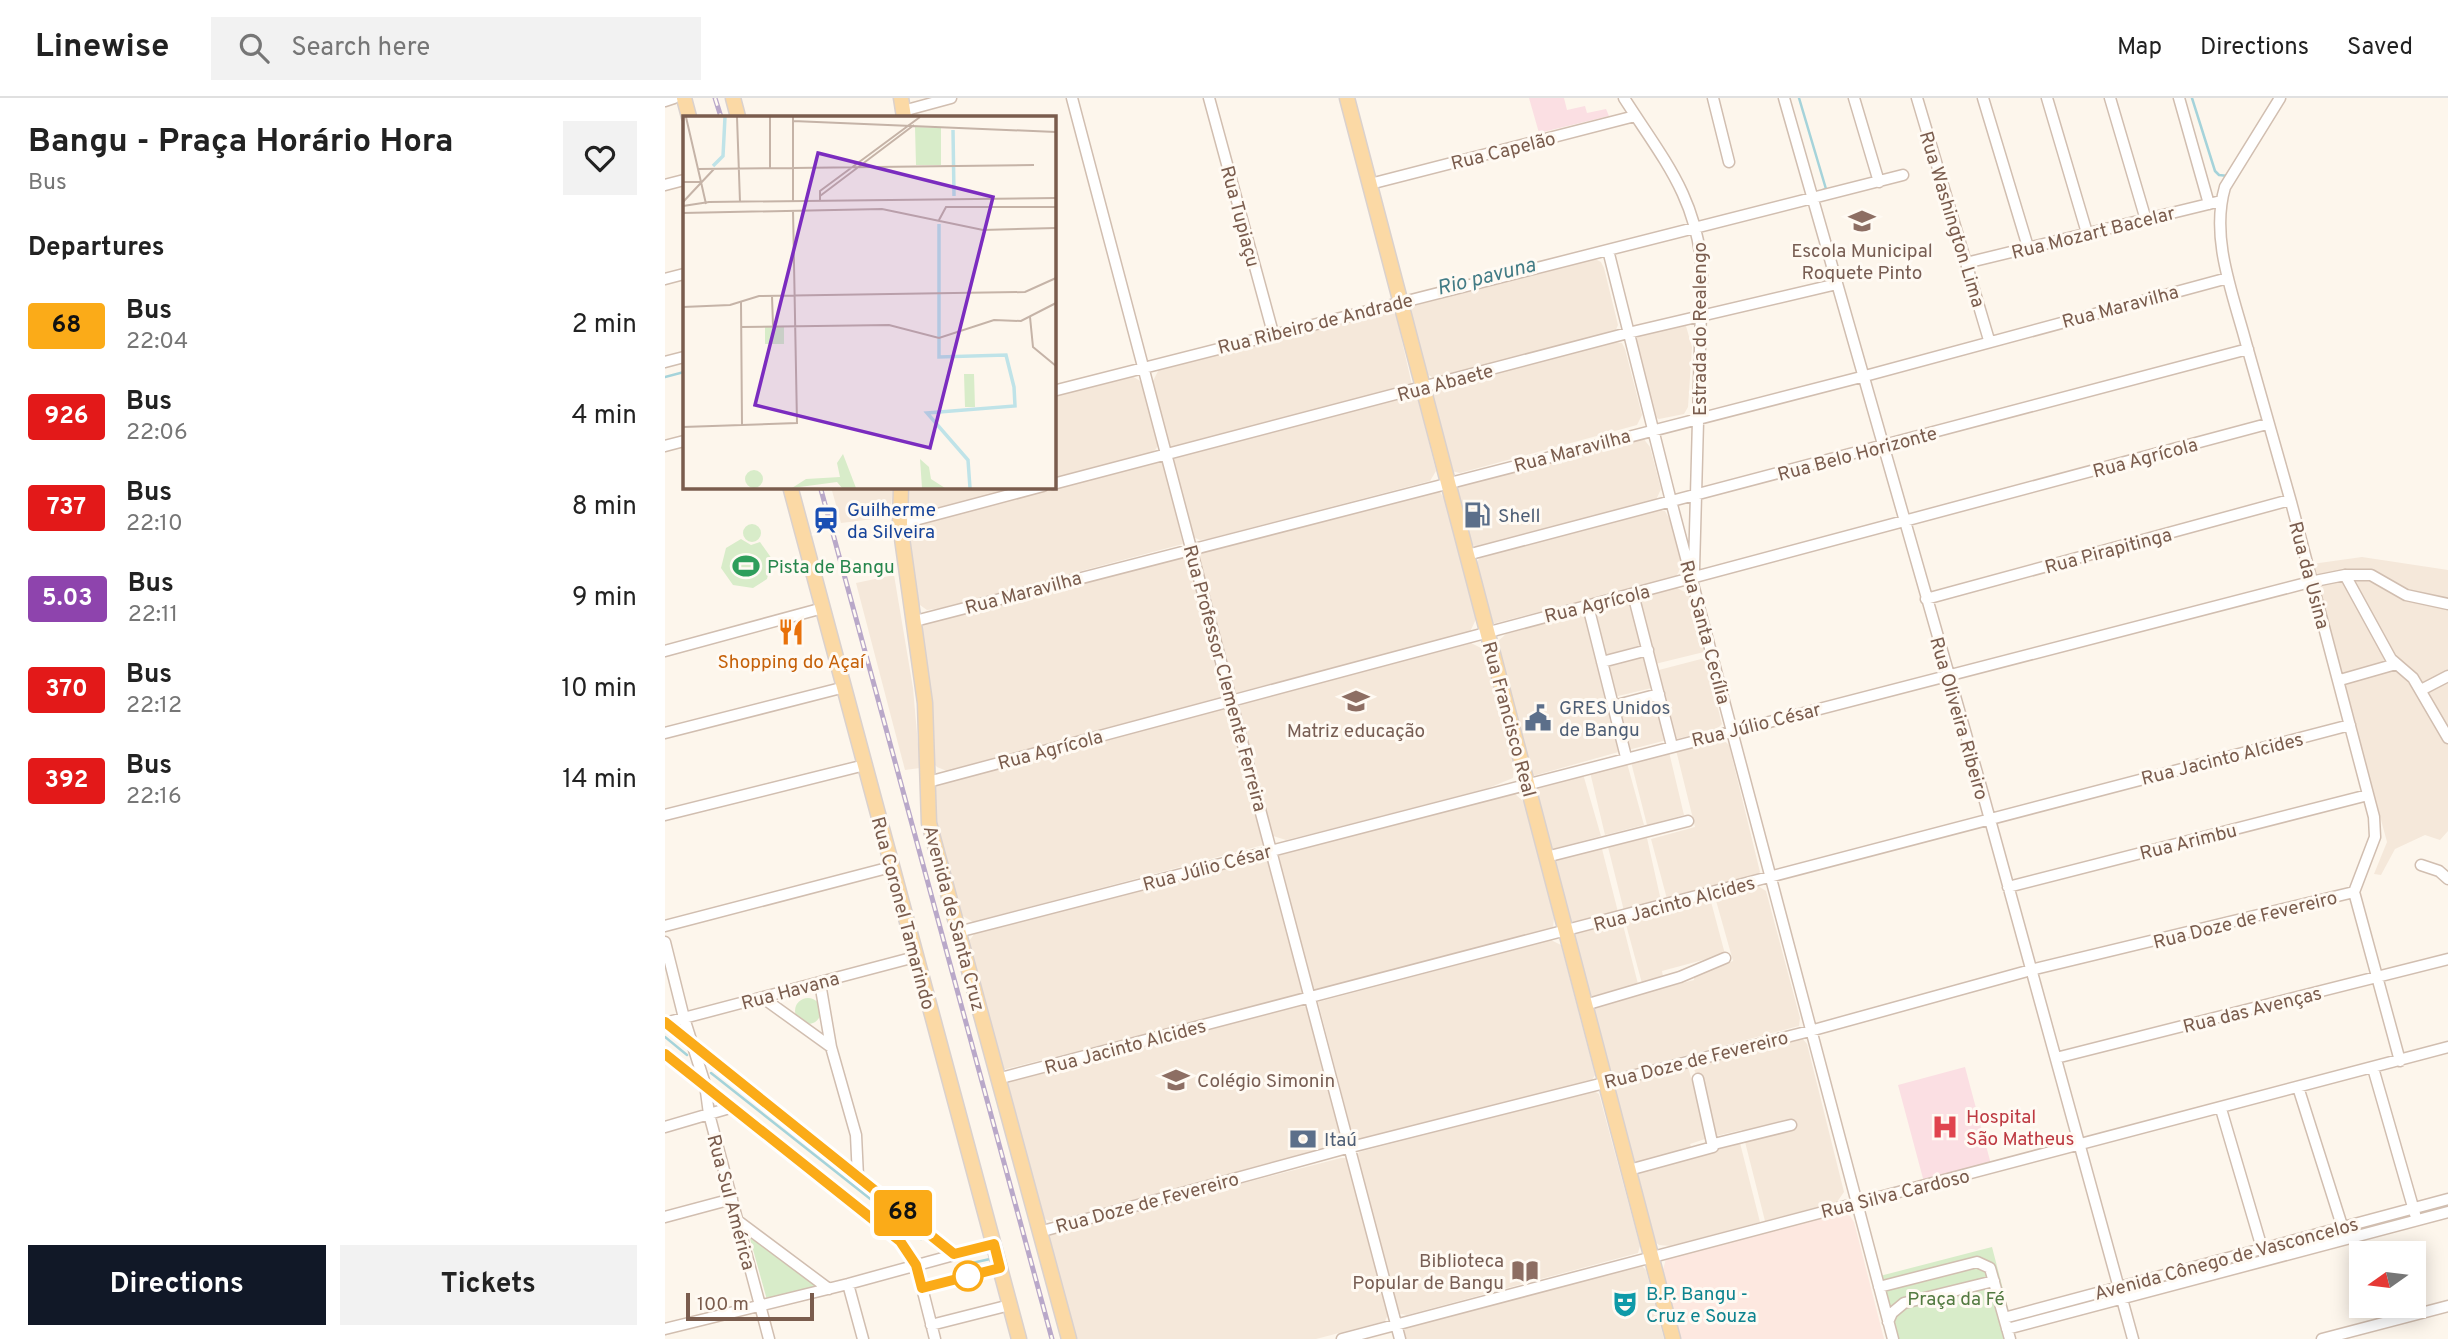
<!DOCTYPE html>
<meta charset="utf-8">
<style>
body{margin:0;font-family:Overpass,sans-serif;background:#f2f2f2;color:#222;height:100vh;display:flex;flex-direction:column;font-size:26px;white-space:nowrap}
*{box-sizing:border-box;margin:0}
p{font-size:23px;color:#767676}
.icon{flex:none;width:38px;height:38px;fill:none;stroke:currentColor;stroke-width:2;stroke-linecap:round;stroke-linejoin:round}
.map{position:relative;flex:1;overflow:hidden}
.sheet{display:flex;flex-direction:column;background:#fff;width:665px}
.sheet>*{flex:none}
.badge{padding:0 14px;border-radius:5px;font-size:24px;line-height:46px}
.needle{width:46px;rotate:256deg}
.tools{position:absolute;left:1684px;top:1143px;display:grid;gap:14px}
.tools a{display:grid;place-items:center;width:77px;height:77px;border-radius:0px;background:#fff;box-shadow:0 4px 18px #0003;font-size:35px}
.scale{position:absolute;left:21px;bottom:18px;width:128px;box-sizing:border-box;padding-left:7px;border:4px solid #7a5c4d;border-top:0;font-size:19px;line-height:24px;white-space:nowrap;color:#7a5c4d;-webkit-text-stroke:5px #fffaf3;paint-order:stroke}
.map>.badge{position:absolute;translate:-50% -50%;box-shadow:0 0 0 4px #fff}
h2{padding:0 28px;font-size:26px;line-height:63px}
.round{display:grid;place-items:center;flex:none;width:74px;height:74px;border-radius:0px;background:#f2f2f2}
.summary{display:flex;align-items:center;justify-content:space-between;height:119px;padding:0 28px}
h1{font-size:33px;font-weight:700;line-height:52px}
.button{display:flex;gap:14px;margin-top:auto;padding:14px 28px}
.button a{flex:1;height:80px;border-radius:0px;background:#111827;color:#fff;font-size:28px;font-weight:700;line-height:80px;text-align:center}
.button a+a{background:#f2f2f2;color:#222}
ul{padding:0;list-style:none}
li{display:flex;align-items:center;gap:21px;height:91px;padding:0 28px}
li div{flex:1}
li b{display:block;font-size:26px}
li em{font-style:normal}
li .badge{min-width:77px;font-weight:700;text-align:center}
header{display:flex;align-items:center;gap:42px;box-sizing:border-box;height:98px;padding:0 35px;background:#fff;border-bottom:2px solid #e0e0e0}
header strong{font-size:33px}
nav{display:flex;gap:38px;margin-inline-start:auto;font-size:24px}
.search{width:490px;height:63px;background:#f2f2f2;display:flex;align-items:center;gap:18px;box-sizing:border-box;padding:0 24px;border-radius:0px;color:#767676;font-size:26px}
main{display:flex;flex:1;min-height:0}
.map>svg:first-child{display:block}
.residential{fill:#f5e8da}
.commercial{fill:#fde8e0}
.medical{fill:#fbdfe3}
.green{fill:#d8ecc9}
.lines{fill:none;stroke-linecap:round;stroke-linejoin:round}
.stream{stroke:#a5d3da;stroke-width:2.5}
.minor-casing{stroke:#d1beb0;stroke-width:13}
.major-casing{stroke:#dad1cd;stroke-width:17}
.minor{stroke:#fff;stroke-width:10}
.major{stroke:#fbd9a5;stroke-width:14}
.rail-casing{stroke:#b9a8c9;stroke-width:5}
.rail{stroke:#fffaf3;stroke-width:2.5;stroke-dasharray:8;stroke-linecap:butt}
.line-casing{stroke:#fff;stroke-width:16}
.line{stroke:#fbab18;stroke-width:10}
.stop-dot{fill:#fff;stroke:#fbab18;stroke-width:3.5}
.labels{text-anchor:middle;stroke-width:6;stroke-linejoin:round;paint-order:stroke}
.street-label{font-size:19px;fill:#7a5c4d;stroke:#fffaf3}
.education-label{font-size:19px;fill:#785e54;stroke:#fffaf3}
.transit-label{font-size:19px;fill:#164399;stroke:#fffaf3;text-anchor:start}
.service-label{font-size:19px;fill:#4e5e75;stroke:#fffaf3;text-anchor:start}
.leisure-label{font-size:19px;fill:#27864d;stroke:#fffaf3;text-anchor:start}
.food-label{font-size:19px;fill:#c56008;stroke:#fffaf3}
.health-label{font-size:19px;fill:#be3a42;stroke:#fffaf3;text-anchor:start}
.culture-label{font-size:19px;fill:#0d838f;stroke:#fffaf3;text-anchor:start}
.park-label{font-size:19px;fill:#537a41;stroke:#fffaf3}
.water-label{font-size:21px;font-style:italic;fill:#437c86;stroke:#fffaf3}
.inset-river{fill:none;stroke:#bfe3e8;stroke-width:3.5}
.inset-road{fill:none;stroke:#c5b3a7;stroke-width:2}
.view{fill:#7b2cbf;fill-opacity:0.15;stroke:#7b2cbf;stroke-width:3.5}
.inset-edge{fill:none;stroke:#7a5c4d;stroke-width:3.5}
</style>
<header>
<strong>Linewise</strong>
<div class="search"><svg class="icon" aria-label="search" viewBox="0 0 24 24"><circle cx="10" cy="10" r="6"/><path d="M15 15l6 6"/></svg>Search here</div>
<nav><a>Map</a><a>Directions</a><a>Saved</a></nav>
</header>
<main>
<section class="sheet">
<div class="summary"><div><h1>Bangu - Praça Horário Hora</h1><p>Bus</p></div><a class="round"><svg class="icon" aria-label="heart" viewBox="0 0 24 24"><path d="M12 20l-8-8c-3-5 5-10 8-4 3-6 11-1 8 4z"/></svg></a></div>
<h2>Departures</h2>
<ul>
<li><span class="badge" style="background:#fbab18;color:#111">68</span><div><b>Bus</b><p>22:04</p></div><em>2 min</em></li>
<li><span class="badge" style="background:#e31919;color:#fff">926</span><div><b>Bus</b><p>22:06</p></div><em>4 min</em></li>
<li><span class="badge" style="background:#e31919;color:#fff">737</span><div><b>Bus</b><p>22:10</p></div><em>8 min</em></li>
<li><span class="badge" style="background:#8e44ad;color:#fff">5.03</span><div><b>Bus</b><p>22:11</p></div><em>9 min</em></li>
<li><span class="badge" style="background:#e31919;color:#fff">370</span><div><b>Bus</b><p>22:12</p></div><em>10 min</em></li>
<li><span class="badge" style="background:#e31919;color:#fff">392</span><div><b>Bus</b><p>22:16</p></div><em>14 min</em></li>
</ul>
<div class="button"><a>Directions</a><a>Tickets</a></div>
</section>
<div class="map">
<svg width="1783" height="1241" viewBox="0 0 1783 1241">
<rect width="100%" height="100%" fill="#fdf6ec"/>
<path class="residential" d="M928 160 936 164 939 170 953 227 950 234 772 282 760 275 745 215 751 205Z
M724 212 731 217 747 287 507 350 503 346 487 285 494 271Z
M1016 227 1021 228 1027 249 1023 309 1019 316 994 321 989 319 970 242 974 238Z
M948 244 957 245 960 251 977 317 972 327 795 375 786 373 767 299 771 291Z
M467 278 477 284 494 345 491 351 484 357 389 381 388 297Z
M748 296 753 301 771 373 765 383 543 441 535 442 528 439 508 364 510 359Z
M978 340 985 349 996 391 991 402 814 450 804 445 791 393 794 387Z
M494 362 498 363 518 446 277 510 262 512 252 505 244 427Z
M166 389H228L225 419 176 425Z
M244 389H362L242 419 240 401Z
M774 393 779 400 811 521 805 534 570 595 533 454Z
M993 411 1000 413 1006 424 1017 467 1011 479 827 526 810 468 815 459Z
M522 457 558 599 282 673 272 669 268 665 264 573 258 562 256 532 259 526Z
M1697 459 1783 472V733L1775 742 1760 737 1730 751 1716 777 1709 776 1722 744 1647 466Z
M229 477 248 590 255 670 240 672 191 485Z
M1012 490 1024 496 1039 554 990 566 973 500Z
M968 501 980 546 938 558 926 512Z
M921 513 957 653 868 678 831 545 841 536Z
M806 545 818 551 849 665 848 680 821 691 654 734 621 742 608 738 573 612 576 606Z
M981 554 991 589 949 599 942 566Z
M1040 560 1057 626 1053 630 1008 642 990 573Z
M992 603 1002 642 963 652 953 613Z
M558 610 564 612 598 747 308 824 293 815 271 736 269 689 272 686Z
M1057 641 1064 647 1095 774 1091 778 1002 801 986 741 1030 729 1011 652Z
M1004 654 1019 717 982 727 966 664Z
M962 665 979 727 940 737 925 674Z
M918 676 936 738 884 752 870 691Z
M849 695 859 704 889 820 888 830 652 892 647 890 612 760 615 755Z
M982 740 996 803 959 813 943 749Z
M937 751 953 814 905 826 887 763Z
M601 760 605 763 638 892 636 897 337 972 302 846 312 832Z
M1093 788 1101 793 1135 920 1134 928 953 975 945 973 925 908 1029 882V875L1068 863 1050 799Z
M1045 800 1060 856 997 873 998 879 978 889 960 823Z
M957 823 974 890 924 903 908 838 912 835Z
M886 842 896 847 930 977 927 982 689 1043 653 904Z
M634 907 644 910 678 1046 407 1118 386 1123 376 1120 342 984Z
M1137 940 1142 946 1179 1094 1172 1104 1100 1123 1077 1032 1051 1038 1047 1036 1028 967Z
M1023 969 1043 1040 1025 1046 1027 1052 969 1068 950 995 953 989Z
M929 993 934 996 975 1148 973 1155 742 1217 734 1216 692 1059 694 1054Z
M1075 1045 1095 1124 1006 1148 994 1147 989 1143 970 1075Z
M676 1060H682L724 1215 720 1223 651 1241H409L382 1141 385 1135Z
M977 1168 981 1172 999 1241H739L738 1234 742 1228Z"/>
<path class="commercial" d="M1175 1114 1185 1118 1189 1124 1219 1241H1014L997 1175 1001 1161Z"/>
<path class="medical" d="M864 0H899L902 12 920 8 922 15 941 11 944 18 874 35Z
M1300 969 1327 1070 1260 1088 1233 987Z"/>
<path class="green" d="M78 435a9 9 0 1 1 18 0a9 9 0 1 1-18 0Z
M76 441 86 447 95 444 107 461 102 481 88 490 68 487 56 470 61 450Z
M130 913a13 13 0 1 1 26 0a13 13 0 1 1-26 0Z
M84 1137 152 1188 102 1202Z
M1327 1149 1351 1241H1228L1211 1179Z"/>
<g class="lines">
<path class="stream" d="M1134 0 1161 91 1158 92
M1527 0 1550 73 1554 77 1563 78
M0 279 19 274
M0 939 22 957
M46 975 256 1141
M298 1167 325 1161"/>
<g class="minor-casing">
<path id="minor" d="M407 0 735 1241
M544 0 608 235
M959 0C998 61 1033 100 1037 175L1029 471
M1048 0 1064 64
M1119 0 1316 689 1468 1241
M1189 0 1214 84
M1252 0 1324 242
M1318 0 1363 149
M1382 0 1422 135
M1445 0 1481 122
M1514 0 1544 106
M1615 0 1560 89C1545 140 1568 196 1581 245 1596 298 1611 351 1626 404 1653 509 1682 614 1709 719L1710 739 1689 794 1735 963
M0 3 9 0
M238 13 286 0
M705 86 970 18
M0 87 19 82
M943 152 1006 403 1228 1241
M1301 165 1556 103
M0 181 19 176
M0 264 19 259
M388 293 1238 77
M0 348 19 343
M388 386 963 235 1172 186
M235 426 378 388
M802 457 1583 251
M1680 477 1726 561 1748 580 1783 640
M968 496 1007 648
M1261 501 1625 402
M923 508 961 659
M250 523 1200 278 1563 180
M0 553 158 510
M937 564 983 552
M1675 582 1731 566
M1756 592 1783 578
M948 608 994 596
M0 635 180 589
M263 684 1602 326
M0 717 200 667
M881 759 1023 723
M1756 767 1774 773 1783 781
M1343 789 1703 697
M0 828 226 769
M293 834 1645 484 1680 477H1706L1741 497 1783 506
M0 844 19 920 40 986 44 1016 104 1241
M155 885 166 949 191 1037 193 1079
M98 900 166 949
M920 907 1015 879 1060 860
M0 924 289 1156
M0 925 250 859
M0 956 235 1144 251 1166 270 1241
M1391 960 1783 861
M1708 970 1750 1116
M332 981 1685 627
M1633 989 1679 1134
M1556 1011 1599 1157
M0 1029 68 1009
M1049 1046 1126 1027
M964 1072 1048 1049 1033 981
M0 1119 67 1101
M73 1123 164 1191
M374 1134 682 1050 1145 933 1366 872 1689 794
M183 1186 198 1241
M1214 1189 1312 1164 1325 1170 1345 1241
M1339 1220 1783 1101
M1223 1224 1227 1215 1239 1205 1329 1183
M266 1227 345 1207
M0 1231 183 1186 329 1146
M1342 1231 1783 1114
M677 1241 1783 949
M1657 1241 1783 1208"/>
</g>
<g class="major-casing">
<path id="major" d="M19 0 24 19
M68 0 73 19
M236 0 239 19
M682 0 1008 1241
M125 388 354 1241
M236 388 235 426 260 605 264 725 404 1241"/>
</g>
<use href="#minor" class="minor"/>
<use href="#major" class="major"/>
<g class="rail-casing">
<path id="rail" d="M50 0 56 19
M155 388 387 1241"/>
</g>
<use href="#rail" class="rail"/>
</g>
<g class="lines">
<g class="line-casing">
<path id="line" d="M0 924 289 1156 329 1146 335 1170 257 1190 251 1167 235 1143 0 956"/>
</g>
<use href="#line" class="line"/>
</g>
<defs>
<g id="school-bare" transform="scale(2.1)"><path d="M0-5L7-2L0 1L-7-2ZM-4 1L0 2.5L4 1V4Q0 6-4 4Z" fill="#8d6e63" stroke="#fffaf3" stroke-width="2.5" paint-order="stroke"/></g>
<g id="fuel-bare" transform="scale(2.1)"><path d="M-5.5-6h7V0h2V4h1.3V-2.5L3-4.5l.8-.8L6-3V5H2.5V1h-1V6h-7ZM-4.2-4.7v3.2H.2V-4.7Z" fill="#5c6f8a" stroke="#fffaf3" stroke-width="2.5" paint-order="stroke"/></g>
<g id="station-bare" transform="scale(2.1)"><path d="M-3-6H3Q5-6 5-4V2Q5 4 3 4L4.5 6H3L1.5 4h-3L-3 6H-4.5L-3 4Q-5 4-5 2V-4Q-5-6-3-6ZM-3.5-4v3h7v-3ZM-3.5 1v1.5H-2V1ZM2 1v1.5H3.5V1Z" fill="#1a4fb4" stroke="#fffaf3" stroke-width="2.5" paint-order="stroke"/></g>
<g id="stadium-bare" transform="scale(2.1)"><path d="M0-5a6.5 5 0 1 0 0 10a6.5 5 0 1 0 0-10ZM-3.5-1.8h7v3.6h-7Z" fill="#2e9e5b" stroke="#fffaf3" stroke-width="2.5" paint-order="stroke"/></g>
<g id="restaurant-bare" transform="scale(2.1)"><path d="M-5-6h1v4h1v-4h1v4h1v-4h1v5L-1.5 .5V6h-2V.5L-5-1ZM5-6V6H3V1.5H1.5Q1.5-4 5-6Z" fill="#e8710a" stroke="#fffaf3" stroke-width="2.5" paint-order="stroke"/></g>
<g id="civic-bare" transform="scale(2.1)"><path d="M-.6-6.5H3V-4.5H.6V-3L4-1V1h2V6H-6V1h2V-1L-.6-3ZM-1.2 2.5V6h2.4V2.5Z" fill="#5c6f8a" stroke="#fffaf3" stroke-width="2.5" paint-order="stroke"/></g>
<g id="hospital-bare" transform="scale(2.1)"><path d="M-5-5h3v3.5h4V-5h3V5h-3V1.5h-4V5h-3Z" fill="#e0444e" stroke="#fffaf3" stroke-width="2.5" paint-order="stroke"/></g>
<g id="bank-bare" transform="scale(2.1)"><path d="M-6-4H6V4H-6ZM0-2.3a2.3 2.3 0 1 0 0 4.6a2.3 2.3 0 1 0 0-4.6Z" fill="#5c6f8a" stroke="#fffaf3" stroke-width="2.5" paint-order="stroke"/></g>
<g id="library-bare" transform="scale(2.1)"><path d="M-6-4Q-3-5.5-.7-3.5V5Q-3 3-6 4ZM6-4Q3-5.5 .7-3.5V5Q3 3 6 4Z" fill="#8d6e63" stroke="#fffaf3" stroke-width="2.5" paint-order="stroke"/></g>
<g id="theatre-bare" transform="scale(2.1)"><path d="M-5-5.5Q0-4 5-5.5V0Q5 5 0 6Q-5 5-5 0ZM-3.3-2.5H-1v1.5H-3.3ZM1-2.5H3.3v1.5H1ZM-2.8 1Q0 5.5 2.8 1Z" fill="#0f9aa8" stroke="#fffaf3" stroke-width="2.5" paint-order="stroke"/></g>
</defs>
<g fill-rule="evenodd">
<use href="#school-bare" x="1197" y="123"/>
<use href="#fuel-bare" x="812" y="417"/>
<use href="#station-bare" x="161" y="422"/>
<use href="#stadium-bare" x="81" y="468"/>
<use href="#restaurant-bare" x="126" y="534"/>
<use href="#school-bare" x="691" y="603"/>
<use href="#civic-bare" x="873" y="620"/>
<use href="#school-bare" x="511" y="982"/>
<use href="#hospital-bare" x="1280" y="1029"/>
<use href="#bank-bare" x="638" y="1041"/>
<use href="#library-bare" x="860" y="1173"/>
<use href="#theatre-bare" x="960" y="1206"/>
</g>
<circle class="stop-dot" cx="303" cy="1178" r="14"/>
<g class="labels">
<g class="street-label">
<text transform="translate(838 52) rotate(-14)" y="7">Rua Capelão</text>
<text transform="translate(576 118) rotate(75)" y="7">Rua Tupiaçu</text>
<text transform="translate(1288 121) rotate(73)" y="7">Rua Washington Lima</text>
<text transform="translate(1428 134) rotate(-14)" y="7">Rua Mozart Bacelar</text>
<text transform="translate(1455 208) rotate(-15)" y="7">Rua Maravilha</text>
<text transform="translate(650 225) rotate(-14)" y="7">Rua Ribeiro de Andrade</text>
<text transform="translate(1034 231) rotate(-90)" y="7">Estrada do Realengo</text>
<text transform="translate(780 284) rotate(-15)" y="7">Rua Abaete</text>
<text transform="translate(907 352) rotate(-15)" y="7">Rua Maravilha</text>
<text transform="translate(1192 355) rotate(-15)" y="7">Rua Belo Horizonte</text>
<text transform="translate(1480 359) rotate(-15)" y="7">Rua Agrícola</text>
<text transform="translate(1443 452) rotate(-15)" y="7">Rua Pirapitinga</text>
<text transform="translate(1645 477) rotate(75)" y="7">Rua da Usina</text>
<text transform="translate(358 494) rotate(-15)" y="7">Rua Maravilha</text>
<text transform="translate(932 505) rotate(-14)" y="7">Rua Agrícola</text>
<text transform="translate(1041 534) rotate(75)" y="7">Rua Santa Cecília</text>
<text transform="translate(561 580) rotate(75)" y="7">Rua Professor Clemente Ferreira</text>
<text transform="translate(1295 620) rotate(74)" y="7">Rua Oliveira Ribeiro</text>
<text transform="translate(845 621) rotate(75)" y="7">Rua Francisco Real</text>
<text transform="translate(1091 626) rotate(-14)" y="7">Rua Júlio César</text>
<text transform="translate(385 651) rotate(-15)" y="7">Rua Agrícola</text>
<text transform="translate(1557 660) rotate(-14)" y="7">Rua Jacinto Alcides</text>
<text transform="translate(1523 743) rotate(-14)" y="7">Rua Arimbu</text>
<text transform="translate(542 769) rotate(-15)" y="7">Rua Júlio César</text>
<text transform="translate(1009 805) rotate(-15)" y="7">Rua Jacinto Alcides</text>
<text transform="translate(239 815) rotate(75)" y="7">Rua Coronel Tamarindo</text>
<text transform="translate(290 820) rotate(75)" y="7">Avenida de Santa Cruz</text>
<text transform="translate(1580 821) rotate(-14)" y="7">Rua Doze de Fevereiro</text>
<text transform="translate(125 892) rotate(-15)" y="7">Rua Havana</text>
<text transform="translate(1587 911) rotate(-14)" y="7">Rua das Avenças</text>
<text transform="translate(460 948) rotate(-15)" y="7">Rua Jacinto Alcides</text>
<text transform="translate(1031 961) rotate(-14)" y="7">Rua Doze de Fevereiro</text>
<text transform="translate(1230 1095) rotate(-14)" y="7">Rua Silva Cardoso</text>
<text transform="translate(67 1104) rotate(75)" y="7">Rua Sul América</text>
<text transform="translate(482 1104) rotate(-15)" y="7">Rua Doze de Fevereiro</text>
<text transform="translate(1561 1160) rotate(-15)" y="7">Avenida Cônego de Vasconcelos</text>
</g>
<g class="education-label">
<text x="1197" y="159">Escola Municipal<tspan x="1197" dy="22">Roquete Pinto</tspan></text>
<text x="691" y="639">Matriz educação</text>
<text x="532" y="989" text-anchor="start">Colégio Simonin</text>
<text x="839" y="1169" text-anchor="end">Biblioteca<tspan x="839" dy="22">Popular de Bangu</tspan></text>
</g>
<g class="transit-label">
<text x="182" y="418">Guilherme<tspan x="182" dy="22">da Silveira</tspan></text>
</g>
<g class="service-label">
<text x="833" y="424">Shell</text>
<text x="894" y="616">GRES Unidos<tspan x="894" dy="22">de Bangu</tspan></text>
<text x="659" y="1048">Itaú</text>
</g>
<g class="leisure-label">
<text x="102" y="475">Pista de Bangu</text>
</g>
<g class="food-label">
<text x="126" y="570">Shopping do Açaí</text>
</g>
<g class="health-label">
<text x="1301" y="1025">Hospital<tspan x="1301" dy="22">São Matheus</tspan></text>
</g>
<g class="culture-label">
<text x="981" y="1202">B.P. Bangu -<tspan x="981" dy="22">Cruz e Souza</tspan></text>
</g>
<g class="park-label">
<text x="1291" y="1207">Praça da Fé</text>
</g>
<g class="water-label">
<text transform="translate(821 178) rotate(-14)" y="7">Rio pavuna</text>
</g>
</g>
<g transform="translate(18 18)">
<rect width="373" height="373" fill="#fdf6ec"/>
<path d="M232 11 258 12V49H233ZM101 210V228H82V211ZM281 258H291L292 291H282ZM160 338 173 372H159L154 366 109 372 123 363 157 361 154 347ZM237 343 246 351 248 363 262 372H239ZM62 363a9 9 0 1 1 18 0a9 9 0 1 1-18 0Z" fill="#d8ecc9"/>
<path class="inset-river" d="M270 14 271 80M30 50 40 40 42 1M256 108V241L323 239 331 271 332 290 244 297 285 344 287 372"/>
<path class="inset-road" d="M54 1 57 86M87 1V52M110 1V85M110 5 373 16M110 52 351 49M15 53 110 52M0 66H18L3 1M18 66 23 88M137 80 231 9M0 86 31 53M137 86V75L237 1M0 90 26 86 373 82M0 97 199 93 300 114 373 112M256 104 263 91H373M89 180 90 210M58 186 59 309M0 191 47 189 76 180 342 176 373 162M347 201 350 231 373 250M58 211 206 209 256 222 311 204 338 205 373 187M0 311 114 307 110 94"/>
<path class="view" d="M135 37 310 81 247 332 72 289Z"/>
<rect width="373" height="373" class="inset-edge"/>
</g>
</svg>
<div class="tools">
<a><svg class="needle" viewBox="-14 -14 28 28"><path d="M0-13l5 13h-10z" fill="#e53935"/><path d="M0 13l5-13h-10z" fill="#767676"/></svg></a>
</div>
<div class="scale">100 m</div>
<b class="badge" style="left:238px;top:1115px;background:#fbab18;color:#111">68</b>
</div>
</main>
